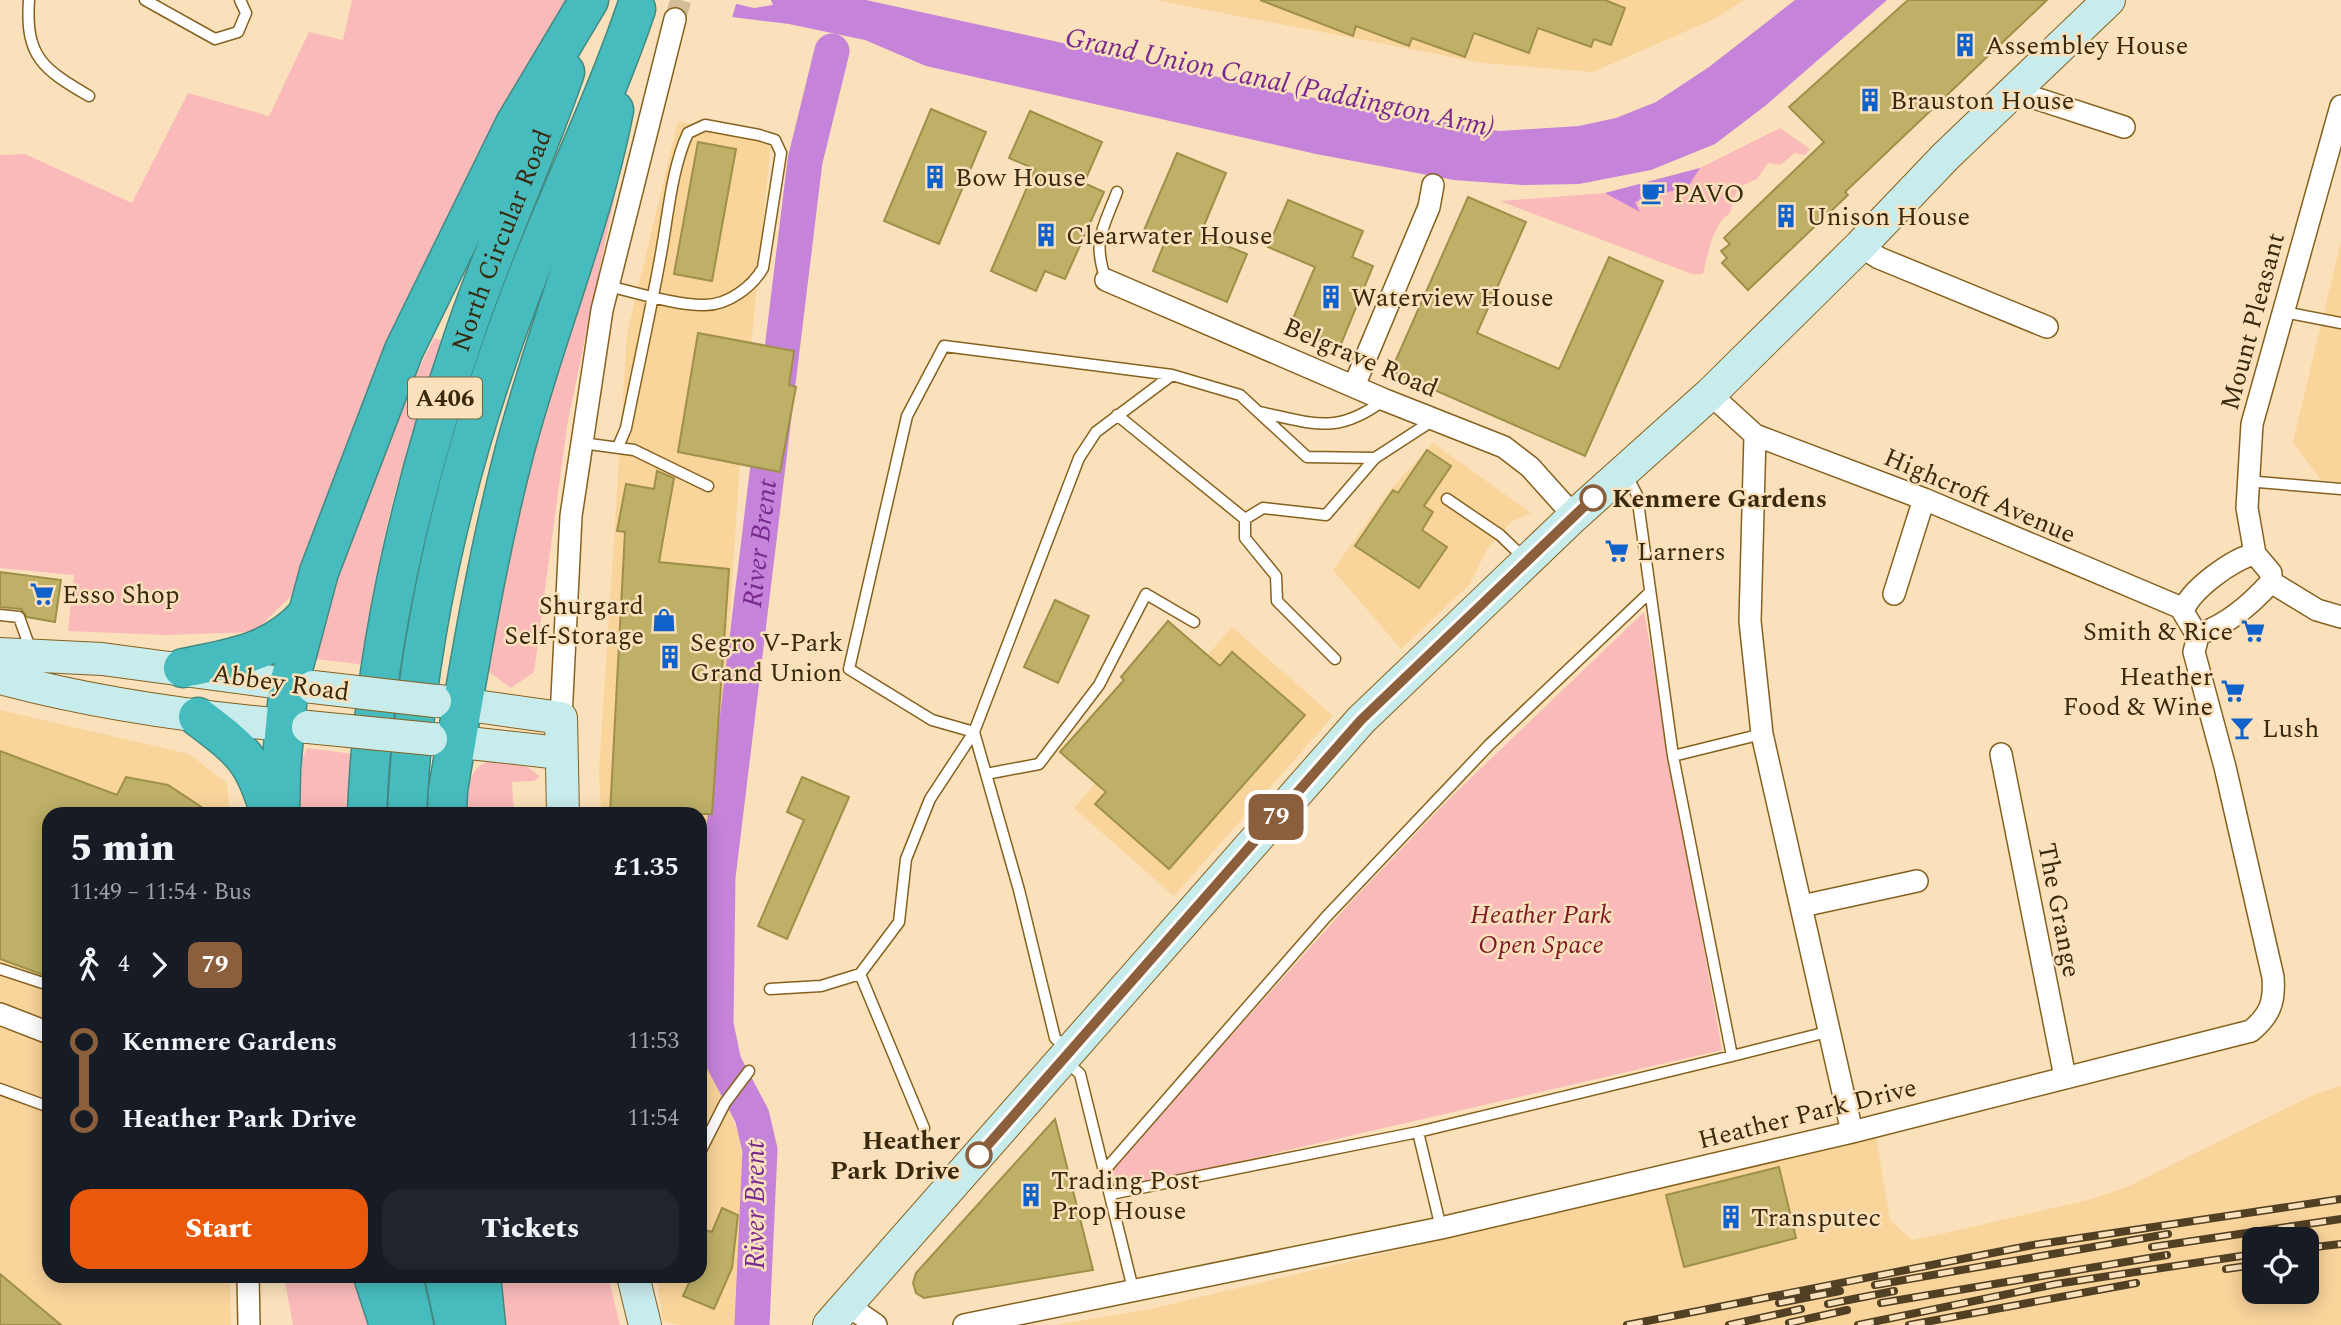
<!DOCTYPE html>
<meta charset="utf-8">
<style>
body{margin:0;font-family:Spectral,serif;background:#20242c;color:#f1f3f6;height:100vh;display:flex;flex-direction:column;font-size:26px;white-space:nowrap}
*{box-sizing:border-box;margin:0}
p{font-size:23px;color:#9ea1a6}
.icon{flex:none;width:38px;height:38px;fill:none;stroke:currentColor;stroke-width:2;stroke-linecap:round;stroke-linejoin:round}
.map{position:relative;flex:1;overflow:hidden}
.details{position:absolute;left:42px;top:807px;width:665px;height:476px;display:flex;flex-direction:column;background:#171b24;border-radius:21px;box-shadow:0 4px 18px #0003}
.details>*{flex:none}
.badge{padding:0 14px;border-radius:10px;font-size:24px;line-height:46px}
.fabs{position:absolute;left:2242px;top:1227px;display:grid;gap:14px}
.fabs a{display:grid;place-items:center;width:77px;height:77px;border-radius:14px;background:#171b24;box-shadow:0 4px 18px #0003;font-size:35px}
.map>.badge{position:absolute;translate:-50% -50%;box-shadow:0 0 0 4px #fff}
.legs{display:flex;align-items:center;gap:10px;height:77px;padding:0 28px;font-size:23px}
.legs p{margin-inline-start:auto}
.head{display:flex;align-items:center;justify-content:space-between;height:119px;padding:0 28px}
h1{font-size:38px;font-weight:800;line-height:52px}
.button{display:flex;gap:14px;margin-top:auto;padding:14px 28px}
.button a{flex:1;height:80px;border-radius:21px;background:#ea580c;color:#fff;font-size:28px;font-weight:800;line-height:80px;text-align:center}
.button a+a{background:#20242c;color:#f1f3f6}
ul{padding:0 28px;list-style:none}
li{display:flex;align-items:center;gap:24px;height:77px;font-size:26px}
li i{display:grid;place-items:center;width:10px;height:100%;margin:0 9px;background:currentColor}
li i::after{content:'';width:18px;height:18px;margin:-9px;border:5px solid;border-radius:50%;background:#171b24}
li p{margin-inline-start:auto}
li:first-child i{background:linear-gradient(#0000 50%,currentColor 0)}
li:last-child i{background:linear-gradient(currentColor 50%,#0000 0)}
.map>svg:first-child{display:block}
.built{fill:#f9d49b;fill-rule:evenodd}
.green{fill:#fababa}
.water{fill:#c583d9}
.pier{fill:#fae1bb}
.lines{fill:none;stroke-linecap:round;stroke-linejoin:round}
.river{stroke:#c583d9;stroke-width:35}
.building{fill:#beb067;stroke:#9e9048;stroke-width:2}
.street-tunnel{stroke:#d3bc98;stroke-width:21;stroke-dasharray:21 10;stroke-linecap:butt}
.lane-casing{stroke:#86611e;stroke-width:13}
.street-casing{stroke:#86611e;stroke-width:24}
.secondary-casing{stroke:#86611e;stroke-width:34}
.highway-casing{stroke:#428981;stroke-width:41}
.lane{stroke:#fff;stroke-width:10}
.street{stroke:#fff;stroke-width:21}
.secondary{stroke:#c8ebec;stroke-width:32}
.highway{stroke:#47bcbf;stroke-width:38}
.rail-casing{stroke:#514023;stroke-width:8}
.rail{stroke:#fae1bb;stroke-width:5;stroke-dasharray:16;stroke-linecap:butt}
.secondary-bridge-casing{stroke:#86611e;stroke-width:34;stroke-linecap:butt}
.secondary-bridge{stroke:#c8ebec;stroke-width:32}
.line-1-casing{stroke:#fff;stroke-width:16}
.line-1{stroke:#8b5e3c;stroke-width:10}
.stop-1-dot{fill:#fff;stroke:#8b5e3c;stroke-width:3.5}
.labels{text-anchor:middle;stroke-width:5;stroke-linejoin:round;paint-order:stroke}
.shield{fill:#fae1bb;stroke:#736041;stroke-width:2}
.shield-label{font-size:24px;font-weight:bold;fill:#39290d}
.poi-label{font-size:26px;fill:#39290d;stroke:#fae1bb;text-anchor:start}
.street-label{font-size:26px;fill:#39290d;stroke:#fae1bb}
.stop-label{font-size:26px;font-weight:bold;fill:#39290d;stroke:#fae1bb;text-anchor:start}
.park-label{font-size:26px;font-style:italic;fill:#7e1828;stroke:#fae1bb}
.water-label{font-size:28px;font-style:italic;fill:#79298f;stroke:#fae1bb}
</style>
<div class="map">
<svg width="2341" height="1325" viewBox="0 0 2341 1325">
<rect width="100%" height="100%" fill="#fae1bb"/>
<path class="built" d="M1155 0H1744L1716 18 1593 72 1483 63Z
M678 121 771 141 740 460 702 1051 739 1134 746 1188 735 1325H680L663 1321 656 1276H700V814H601L599 772 627 334Z
M2341 241V482L2321 480 2293 442Z
M1433 443 1531 513 1512 521 1487 549 1470 584 1401 649 1333 570 1391 489Z
M1232 627 1333 716 1174 896 1074 808Z
M0 710 189 754 227 783 230 814H49V1276H230L231 1325H0Z
M2341 1086V1325H1055L1146 1310 1876 1136 1890 1220 1912 1240 1937 1235 2092 1199 2127 1187 2315 1094ZM2254 1239H2306V1292H2254Z"/>
<path class="green" d="M352 0H589L317 571 254 632 165 635 68 631 74 575 0 568V155L25 154 132 203 188 93 269 116 309 32 343 40Z
M1780 128 1810 149 1805 155 1795 153 1780 165 1768 163 1757 179 1742 186 1735 195 1730 213C1712 225 1708 254 1703 274H1692L1500 201 1606 193 1700 168Z
M618 181 567 426 534 672 511 688 488 671 535 416 570 298Z
M434 338 445 341C425 401 402 460 388 521 377 568 371 616 366 665L316 659V630L394 420Z
M1644 612 1722 1050 1119 1189 1112 1169 1350 903 1448 800Z
M307 748 354 754 348 814H296V774Z
M490 761 528 767 540 777 534 781 512 782 514 814H466C468 793 466 768 490 761Z
M284 1276H357L370 1325H293Z
M493 1276H608L620 1325H503Z"/>
<path class="water" d="M719 0 754 8 773 5 771 0H866L1369 110 1499 131 1579 126 1616 118 1656 102 1709 67 1795 0H1887L1765 106 1715 144 1651 170 1579 184 1522 185 1454 180 1316 154 926 66 865 40 789 24 732 17Z
M1700 168 1680 199 1678 189 1635 202 1640 212 1605 193Z"/>
<path class="pier" d="M654 0H733L737 1 731 21 657 3Z"/>
<g class="lines">
<path class="river" id="s1" d="M752 1325 760 1150 752 1116 724 1063 716 1024 718 877 805 161 832 51"/>
</g>
<path class="building" d="M1260 0H1605L1625 8 1611 45 1594 39 1591 47 1538 28 1529 53 1474 33 1465 57 1412 38 1409 46 1356 26 1353 36Z
M1908 0H2047L1845 192 1848 195 1748 290 1722 263 1727 258 1721 251 1730 244 1724 238 1824 142 1789 107Z
M931 109 986 132 939 244 884 221Z
M1030 111 1102 142 1084 183 1104 192 1065 279 1045 271 1036 291 991 271 1035 169 1009 158Z
M698 142 736 149 712 281 674 274Z
M1177 153 1226 173 1200 235 1247 254 1227 302 1153 271 1164 244 1142 235Z
M1468 197 1526 222 1477 333 1559 369 1609 257 1663 281 1585 456 1391 371Z
M1288 200 1363 231 1352 257 1373 266 1339 349 1289 328 1315 267 1268 247Z
M698 333 794 351 789 385 796 387 780 472 678 452Z
M1427 450 1451 466 1424 506 1433 512 1422 530 1447 547 1419 588 1355 546 1393 490 1398 493Z
M657 471 674 478 659 562 729 569 712 814H610L625 532 617 531 626 484 654 489Z
M0 572 61 580 55 622 27 617 21 609 0 607Z
M1055 600 1089 616 1058 683 1024 667Z
M1168 621 1220 666 1232 652 1305 715 1169 869 1095 804 1106 792 1060 752 1124 680 1121 677Z
M0 751 117 795 126 777 168 785 212 814H49V977L0 959Z
M802 777 849 797 787 939 758 926 804 820 787 812Z
M1055 1119 1093 1270 924 1298 916 1293 913 1283 916 1273Z
M1779 1167 1796 1238 1684 1267 1666 1195Z
M722 1208 738 1215 732 1268 714 1309 683 1296 692 1276H700V1242L705 1230 712 1232Z
M0 1274 61 1325H0Z"/>
<g class="lines">
<path class="street-tunnel" d="M675 19 681 0"/>
<g class="lane-casing">
<path id="lane" d="M29 0C25 57 43 69 89 96
M145 0 215 39 238 32 246 13 240 0
M1106 280C1092 240 1103 229 1117 192
M608 286C634 292 679 306 705 305 728 305 752 287 763 268L781 153 775 140 759 135 705 125 688 133C671 170 668 218 660 259 650 315 637 372 626 428L618 447
M2284 312 2341 323
M1259 412C1313 423 1336 436 1384 400
M1117 415 1245 519
M582 443 634 450 708 486
M2246 481 2341 489
M1447 499 1500 535 1525 559
M0 615 19 617 31 651
M1335 659 1277 601 1276 576 1245 538V519L1263 508 1326 515 1375 458 1435 419
M1673 756 1762 734
M986 774 1039 764 1099 685 1146 594 1194 622
M0 969 49 985
M860 974 924 1128
M770 989 821 986 860 974 899 922 906 859 930 799 974 732 932 720 849 669 907 416 944 346 1172 375 1240 395 1307 457 1375 458
M1067 1049 1055 1038 1019 890 974 732 1079 458 1096 432 1172 375
M1732 1056 1831 1031
M1066 1061 1080 1074 1134 1293
M0 1089 49 1107
M1418 1132 1441 1228
M700 1152 725 1103 749 1071
M1105 1170 1326 917 1490 744 1650 592
M1111 1194 1418 1132 1732 1056 1673 756 1637 495 1625 472"/>
</g>
<g class="street-casing">
<path id="street" d="M2013 91 2124 127
M1860 246 1879 258 2047 327
M1106 280 1385 400 1504 447 1530 467 1574 516
M1354 386 1429 207 1433 185
M1710 394 1755 435 1924 499 2184 609
M1755 435 1750 621 1762 734 1852 1132
M2255 554 2247 508 2252 424 2341 106
M2255 554 2271 573V582C2253 602 2228 624 2202 633L2194 630 2183 612C2188 591 2234 558 2255 554Z
M2271 582 2317 610 2341 617
M1894 594 1924 499
M561 718 571 516 602 310 675 19
M2001 754 2065 1077
M1802 906 1917 881
M0 1014 49 1033
M248 1276 249 1325
M847 1305 876 1325
M964 1325 1441 1228 1852 1132 2251 1031C2270 1015 2275 1002 2273 977L2225 767 2194 652 2199 632"/>
</g>
<g class="secondary-casing">
<path id="secondary" d="M0 654 102 659 311 687
M0 678C100 705 205 719 308 727
M440 701 561 718 563 814
M433 739 560 753
M633 1276 645 1325
M829 1325 1361 720 1574 516 1710 394 1860 246 1946 156 2109 0"/>
</g>
<g class="highway-casing">
<g id="highway">
<path d="M183 668C229 659 273 653 306 616"/>
<path d="M198 717C243 751 254 759 270 814"/>
<path d="M280 814 281 768 289 684 319 572 404 350 515 124 589 0"/>
<path id="s2" d="M367 814C373 652 412 488 464 336 494 247 534 161 565 72"/>
<path d="M407 814C415 636 458 459 521 293 557 198 603 106 636 9"/>
<path d="M447 814 448 790C467 679 485 566 513 457 543 340 591 228 614 110"/>
<path d="M373 1276 389 1325"/>
<path d="M403 1276 414 1325"/>
<path d="M444 1276 455 1325"/>
<path d="M481 1276 486 1325"/>
</g>
</g>
<use href="#lane" class="lane"/>
<use href="#street" class="street"/>
<use href="#secondary" class="secondary"/>
<use href="#highway" class="highway"/>
<g class="rail-casing">
<path id="rail" d="M2152 1247 2341 1219
M2306 1248 2341 1244
M2226 1269 2254 1265
M1875 1285 2168 1234
M1779 1303 1840 1291
M1881 1303 2167 1255
M1828 1304 1894 1291
M1789 1323 1847 1310
M1627 1325 2033 1245 2341 1199
M1729 1325 1801 1309
M1858 1325 2056 1284 2254 1254
M1909 1325 2136 1283"/>
</g>
<use href="#rail" class="rail"/>
<g class="secondary-bridge-casing">
<path id="secondary-bridge" d="M313 687 435 701
M308 727 431 739"/>
</g>
<use href="#secondary-bridge" class="secondary-bridge"/>
</g>
<g class="lines">
<g class="line-1-casing">
<path id="line-1" d="M979 1155 1361 720 1593 498"/>
</g>
<use href="#line-1" class="line-1"/>
</g>
<defs>
<g id="building-bare" transform="scale(1.89)"><path d="M-4-6H4V6H1V3H-1V6H-4ZM-2.5-4.3h1.7v1.8h-1.7ZM.8-4.3h1.7v1.8H.8ZM-2.5-1h1.7V.8h-1.7ZM.8-1h1.7V.8H.8Z" fill="#1161cb" stroke="#fae1bb" stroke-width="2.5" paint-order="stroke"/></g>
<g id="cafe-bare" transform="scale(1.89)"><path d="M-5.5-4.5H6V0H3Q3 3.5 0 3.5H-2.5Q-5.5 3.5-5.5 0ZM3-3.2v2h1.7v-2ZM-6 4.5H4V6H-6Z" fill="#1161cb" stroke="#fae1bb" stroke-width="2.5" paint-order="stroke"/></g>
<g id="supermarket-bare" transform="scale(1.89)"><path d="M-6-5.5h2.5l.6 2H6L4.5 2H-2.5L-4.4-4H-6ZM-1.5 3.2a1.3 1.3 0 1 0 .1 0ZM3 3.2a1.3 1.3 0 1 0 .1 0Z" fill="#1161cb" stroke="#fae1bb" stroke-width="2.5" paint-order="stroke"/></g>
<g id="shop-bare" transform="scale(1.89)"><path d="M-5-2.5h2.3a2.7 3.5 0 0 1 5.4 0H5L5.5 6h-11ZM-1.5-2.5h3a1.5 2.3 0 0 0-3 0Z" fill="#1161cb" stroke="#fae1bb" stroke-width="2.5" paint-order="stroke"/></g>
<g id="bar-bare" transform="scale(1.89)"><path d="M-6-5H6L.8 .8V4.5H3.5V6h-7V4.5H-.8V.8Z" fill="#1161cb" stroke="#fae1bb" stroke-width="2.5" paint-order="stroke"/></g>
</defs>
<g fill-rule="evenodd">
<use href="#building-bare" x="1965" y="45"/>
<use href="#building-bare" x="1870" y="100"/>
<use href="#building-bare" x="935" y="177"/>
<use href="#cafe-bare" x="1653" y="193"/>
<use href="#building-bare" x="1786" y="216"/>
<use href="#building-bare" x="1046" y="235"/>
<use href="#building-bare" x="1331" y="297"/>
<use href="#supermarket-bare" x="1617" y="551"/>
<use href="#supermarket-bare" x="42" y="594"/>
<use href="#shop-bare" x="664" y="620"/>
<use href="#supermarket-bare" x="2253" y="631"/>
<use href="#building-bare" x="670" y="657"/>
<use href="#supermarket-bare" x="2233" y="691"/>
<use href="#bar-bare" x="2242" y="728"/>
<use href="#building-bare" x="1031" y="1195"/>
<use href="#building-bare" x="1731" y="1217"/>
</g>
<g class="stop-1-dot">
<circle cx="1593" cy="498" r="12"/>
<circle cx="979" cy="1155" r="12"/>
</g>
<g class="labels">
<rect class="shield" x="408" y="377.5" width="74" height="41" rx="5"/>
<g class="shield-label">
<text x="445" y="406">A406</text>
</g>
<g class="poi-label">
<text x="1985" y="54">Assembley House</text>
<text x="1890" y="109">Brauston House</text>
<text x="955" y="186">Bow House</text>
<text x="1673" y="202">PAVO</text>
<text x="1806" y="225">Unison House</text>
<text x="1066" y="244">Clearwater House</text>
<text x="1351" y="306">Waterview House</text>
<text x="1637" y="560">Larners</text>
<text x="62" y="603">Esso Shop</text>
<text x="644" y="614" text-anchor="end">Shurgard<tspan x="644" dy="30">Self-Storage</tspan></text>
<text x="2233" y="640" text-anchor="end">Smith &amp; Rice</text>
<text x="690" y="651">Segro V-Park<tspan x="690" dy="30">Grand Union</tspan></text>
<text x="2213" y="685" text-anchor="end">Heather<tspan x="2213" dy="30">Food &amp; Wine</tspan></text>
<text x="2262" y="737">Lush</text>
<text x="1051" y="1189">Trading Post<tspan x="1051" dy="30">Prop House</tspan></text>
<text x="1751" y="1226">Transputec</text>
</g>
<g class="street-label">
<text dy="9" stroke="none"><textPath href="#s2" startOffset="592">North Circular Road</textPath></text>
<text transform="translate(2252 321) rotate(-75)" y="9">Mount Pleasant</text>
<text transform="translate(1361 357) rotate(23)" y="9">Belgrave Road</text>
<text transform="translate(1980 495) rotate(23)" y="9">Highcroft Avenue</text>
<text transform="translate(281 682) rotate(8)" y="9">Abbey Road</text>
<text transform="translate(2060 910) rotate(79)" y="9">The Grange</text>
<text transform="translate(1807 1113) rotate(-14)" y="9">Heather Park Drive</text>
</g>
<g class="stop-label">
<text x="1612" y="507">Kenmere Gardens</text>
<text x="960" y="1149" text-anchor="end">Heather<tspan x="960" dy="30">Park Drive</tspan></text>
</g>
<g class="park-label">
<text x="1541" y="923">Heather Park<tspan x="1541" dy="30">Open Space</tspan></text>
</g>
<g class="water-label">
<text transform="translate(1280 81) rotate(12)" y="10">Grand Union Canal (Paddington Arm)</text>
<text dy="10" stroke="none"><textPath href="#s1" startOffset="793">River Brent</textPath></text>
<text transform="translate(754 1205) rotate(-90)" y="10">River Brent</text>
</g>
</g>
</svg>
<div class="fabs">
<a><svg class="icon" aria-label="locate" viewBox="0 0 24 24"><circle cx="12" cy="12" r="6"/><path d="M12 2v4M12 18v4M2 12h4M18 12h4"/></svg></a>
</div>
<b class="badge" style="left:1276px;top:817px;background:#8b5e3c;color:#fff">79</b>
<section class="details">
<div class="head"><div><h1>5 min</h1><p>11:49 – 11:54 · Bus</p></div><b>£1.35</b></div>
<div class="legs"><svg class="icon" aria-label="walk" viewBox="0 0 24 24"><circle cx="13" cy="4" r="2"/><path d="M13 8l-2 6 4 7M11 14l-3 7M7 12l3-4h3l4 4"/></svg>4<svg class="icon" aria-label="forward" viewBox="0 0 24 24"><path d="M9 5l7 7-7 7"/></svg><b class="badge" style="background:#8b5e3c;color:#fff">79</b></div>
<ul>
<li><i style="color:#8b5e3c"></i><b>Kenmere Gardens</b><p>11:53</p></li>
<li><i style="color:#8b5e3c"></i><b>Heather Park Drive</b><p>11:54</p></li>
</ul>
<div class="button"><a>Start</a><a>Tickets</a></div>
</section>
</div>
